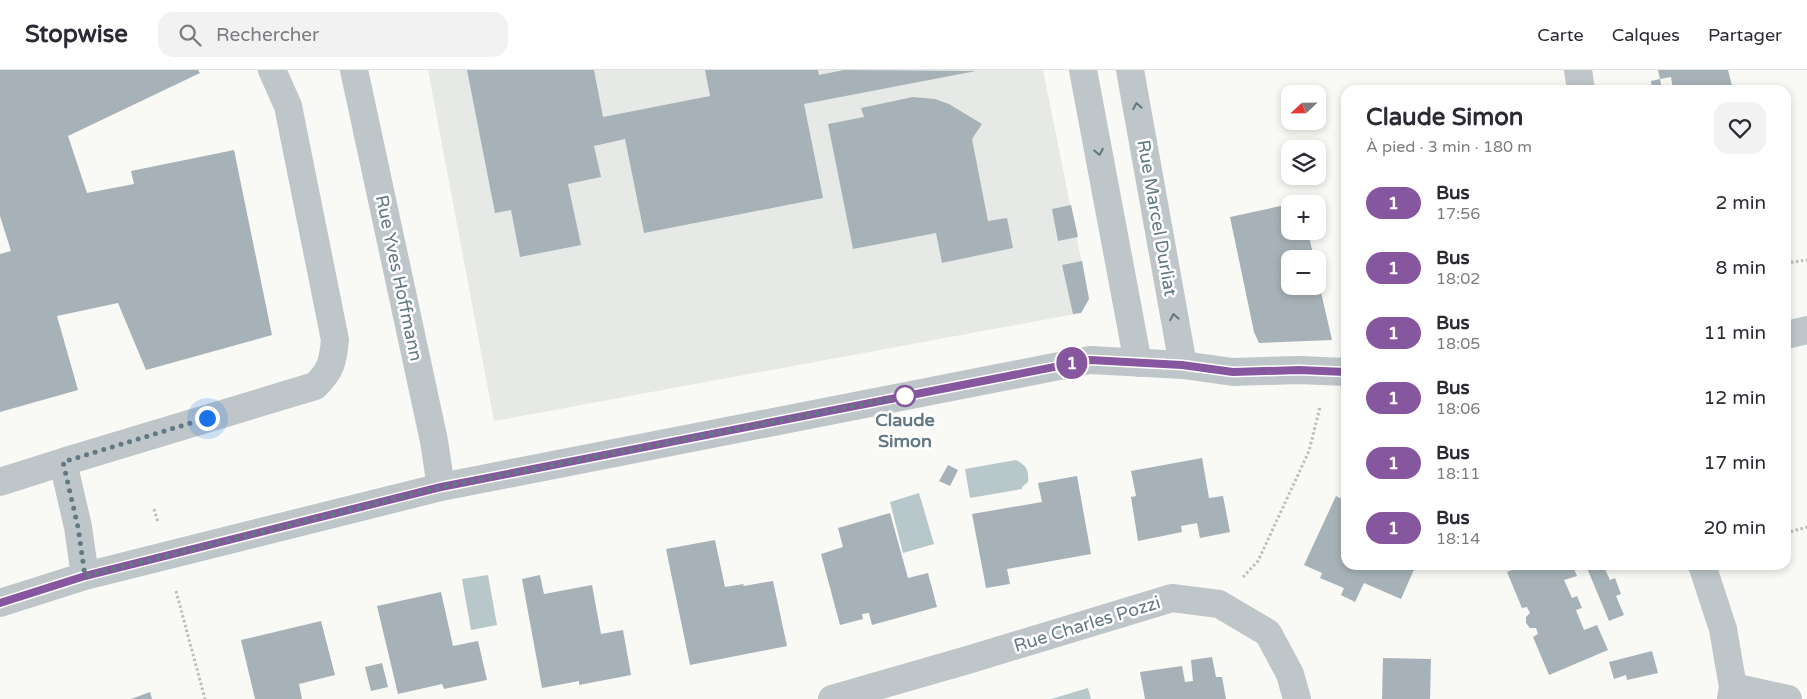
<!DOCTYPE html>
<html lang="fr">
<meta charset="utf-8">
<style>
body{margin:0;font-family:"Varela Round",sans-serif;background:#f2f2f3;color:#2b2b33;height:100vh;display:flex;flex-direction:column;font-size:19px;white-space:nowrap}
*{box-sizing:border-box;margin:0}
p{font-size:16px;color:#7c7c81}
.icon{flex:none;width:28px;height:28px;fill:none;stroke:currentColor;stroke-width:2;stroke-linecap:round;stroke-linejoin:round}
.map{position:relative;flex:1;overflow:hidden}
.sheet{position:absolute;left:1341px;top:15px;width:450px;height:485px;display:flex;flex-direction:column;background:#fff;border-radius:15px;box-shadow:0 2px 8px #0003}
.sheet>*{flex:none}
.badge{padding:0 10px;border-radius:16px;font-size:18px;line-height:32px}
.needle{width:32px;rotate:248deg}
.controls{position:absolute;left:1281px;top:15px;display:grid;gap:10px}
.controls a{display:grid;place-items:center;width:45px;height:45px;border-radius:10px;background:#fff;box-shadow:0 2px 8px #0003;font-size:25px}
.you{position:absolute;width:25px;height:25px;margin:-12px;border:4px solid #fff;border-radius:50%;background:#1a73e8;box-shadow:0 0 0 8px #1a73e833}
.map>.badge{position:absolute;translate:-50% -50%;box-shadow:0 0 0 2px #fff}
.round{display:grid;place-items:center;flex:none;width:52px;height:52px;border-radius:15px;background:#f2f2f3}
.head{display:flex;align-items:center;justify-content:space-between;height:85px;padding:0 25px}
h1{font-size:24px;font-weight:800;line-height:38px}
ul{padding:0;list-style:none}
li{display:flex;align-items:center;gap:15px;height:65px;padding:0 25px}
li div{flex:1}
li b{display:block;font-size:19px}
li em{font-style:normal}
li .badge{min-width:55px;font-weight:700;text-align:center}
header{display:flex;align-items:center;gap:30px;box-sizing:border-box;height:70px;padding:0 25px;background:#fff;border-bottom:1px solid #e1e1e2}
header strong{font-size:24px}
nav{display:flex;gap:28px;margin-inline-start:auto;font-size:18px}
.search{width:350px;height:45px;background:#f2f2f3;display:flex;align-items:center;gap:12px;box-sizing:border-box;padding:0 18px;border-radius:15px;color:#7c7c81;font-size:19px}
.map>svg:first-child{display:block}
.built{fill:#e7e9e7}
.water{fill:#b7c7ca}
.building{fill:#a6b2b7}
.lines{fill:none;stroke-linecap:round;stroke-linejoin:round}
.path{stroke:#babfc1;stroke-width:3;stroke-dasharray:2.5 2.5;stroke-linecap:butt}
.minor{stroke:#bfc6c9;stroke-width:28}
.oneway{stroke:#627983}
.line-casing{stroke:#fff;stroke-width:11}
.line{stroke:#86569e;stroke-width:8}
.walk{stroke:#627983;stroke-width:5;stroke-dasharray:0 9}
.stop-dot{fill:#fff;stroke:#86569e;stroke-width:2.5}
.labels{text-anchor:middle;stroke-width:5;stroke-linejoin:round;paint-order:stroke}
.street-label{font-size:18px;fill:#627983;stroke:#fff}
.stop-label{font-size:18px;font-weight:bold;fill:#627983;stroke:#fff}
</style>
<header>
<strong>Stopwise</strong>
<div class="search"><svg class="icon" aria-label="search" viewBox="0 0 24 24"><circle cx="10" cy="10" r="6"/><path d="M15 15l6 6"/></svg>Rechercher</div>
<nav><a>Carte</a><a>Calques</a><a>Partager</a></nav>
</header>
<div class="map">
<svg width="1807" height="629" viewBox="0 0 1807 629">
<rect width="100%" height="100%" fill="#f9f9f6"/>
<path class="built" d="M428 0H1043L1089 229 1081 243 494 351Z"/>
<path class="water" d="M1016 390C1027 396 1029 400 1028 412L1022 417V419L970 428 965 399Z
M919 423 934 474 903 483 890 432Z
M488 505 497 555 471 560 462 509Z
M1088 618 1091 629H1051Z"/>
<path class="building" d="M0 0H198L200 3 68 66 87 123 134 114 131 101 234 80 272 265 146 300 118 233 57 246 78 320 0 342V184L11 181 0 146Z
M467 0H594L603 47 710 26 705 0H818L819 5 844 0 976 1 804 34 823 128 644 163 625 69 594 76 601 107 568 114 581 175 520 187 511 140 495 143Z
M1658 0H1728L1733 20H1673L1671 7 1660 9 1662 20H1652L1651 11 1660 9Z
M913 27 935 29 949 34 982 54 972 69 988 151 1007 148 1013 178 942 193 936 163 853 179 828 54 864 47 861 38Z
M1290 134V161H1308L1314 189H1290V216H1318V209L1332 270 1259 273 1254 262 1230 147Z
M1071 135 1078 167 1058 171 1052 139Z
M1082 191 1089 229 1081 243 1073 244 1062 195Z
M1202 388 1209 428 1223 426 1230 462 1200 468 1197 453 1181 456 1182 462 1138 471 1131 427 1136 426 1131 401Z
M948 395 958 400 950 416 939 411Z
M1077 406 1091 484 1007 499 1010 514 986 518 972 444 1042 432 1038 413Z
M1336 426 1346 431V495H1416L1401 529 1364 513 1355 532 1341 525 1344 518 1320 508 1322 503 1304 495Z
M890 443 908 508 928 503 937 537 872 555 869 543 862 544 863 549 840 555 821 484 843 477 838 458Z
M715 470 725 517 744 514 743 516 773 511 787 576 690 595 666 479Z
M1524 495H1572L1577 506 1564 510 1572 528 1577 526 1582 538 1576 540 1584 560 1597 555 1608 580 1549 605 1533 567 1538 564 1536 558H1530L1526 553V547L1530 543 1527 537 1522 538 1507 502Z
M1594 495H1603L1610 510 1615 508 1621 524 1616 526 1624 545 1609 551 1587 498Z
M540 505 544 524 592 515 601 564 623 560 631 605 579 615V611L542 618 522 509Z
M441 522 453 576 478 571 487 610 444 619 442 614 398 624 377 536Z
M321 551 335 605 299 614 302 629H255L241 570Z
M1652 581 1658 603 1627 610 1626 605 1614 609 1609 592Z
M1212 587 1216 607H1222L1226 629H1145L1140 602 1182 596 1185 612 1193 611 1191 590Z
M1383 588 1431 589 1430 629H1382Z
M382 593 388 617 371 621 365 597Z
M150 622 152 629H131Z"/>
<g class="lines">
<path class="path" d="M1786 193 1807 190
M154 439 158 452
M1786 463 1807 457
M1243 507 1258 491 1309 381 1320 337
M176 521 205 629"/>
<path class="minor" d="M354 0 434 371 441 417
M1083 0 1138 293
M1130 0 1183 295
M1578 0 1581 20
M1786 265 1807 260
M0 412 63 392
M1702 495 1723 559 1733 617 1731 629
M85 506 78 457 63 392 315 316C331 301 333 291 335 270L288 36 272 0
M0 533 85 506 441 417 1090 290 1183 295 1233 302 1299 300 1346 302
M1733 617 1788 629
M832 629 971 589 1172 528 1219 534 1268 563 1290 604 1297 629"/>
</g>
<defs><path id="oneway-chevron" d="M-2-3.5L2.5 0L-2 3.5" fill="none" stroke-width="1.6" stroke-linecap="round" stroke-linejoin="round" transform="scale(1.25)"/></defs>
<g class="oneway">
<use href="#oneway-chevron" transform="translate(1137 36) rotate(-100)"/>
<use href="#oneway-chevron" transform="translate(1099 82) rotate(79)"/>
<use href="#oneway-chevron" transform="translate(1174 247) rotate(-100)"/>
</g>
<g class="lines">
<g class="line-casing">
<path id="line" d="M0 533 85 506 441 417 1090 290 1182 295 1233 302 1299 300 1346 302"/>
</g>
<use href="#line" class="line"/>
<path class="walk" d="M207 348 63 392 78 457 85 506 441 417 905 326"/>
</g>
<circle class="stop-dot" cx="905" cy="326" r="10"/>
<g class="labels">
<g class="street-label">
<text transform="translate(1157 148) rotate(80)" y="6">Rue Marcel Durliat</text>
<text transform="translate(399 208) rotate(78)" y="6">Rue Yves Hoffmann</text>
<text transform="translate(1087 554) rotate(-17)" y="6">Rue Charles Pozzi</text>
</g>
<g class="stop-label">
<text x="905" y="356">Claude<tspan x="905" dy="21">Simon</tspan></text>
</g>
</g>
</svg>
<div class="controls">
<a><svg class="needle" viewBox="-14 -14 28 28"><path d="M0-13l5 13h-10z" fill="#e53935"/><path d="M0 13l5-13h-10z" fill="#7c7c81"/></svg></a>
<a><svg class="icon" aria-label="layers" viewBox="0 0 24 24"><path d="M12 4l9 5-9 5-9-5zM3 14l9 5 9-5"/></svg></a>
<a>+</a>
<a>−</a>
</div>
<div class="you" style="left:207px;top:348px"></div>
<b class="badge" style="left:1072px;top:293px;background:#86569e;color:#fff">1</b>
<section class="sheet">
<div class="head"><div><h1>Claude Simon</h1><p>À pied · 3 min · 180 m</p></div><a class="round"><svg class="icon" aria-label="heart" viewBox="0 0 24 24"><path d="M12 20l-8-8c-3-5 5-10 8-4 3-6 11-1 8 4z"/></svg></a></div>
<ul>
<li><span class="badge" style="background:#86569e;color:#fff">1</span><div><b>Bus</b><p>17:56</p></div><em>2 min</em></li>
<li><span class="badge" style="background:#86569e;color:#fff">1</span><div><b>Bus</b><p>18:02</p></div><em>8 min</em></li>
<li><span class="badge" style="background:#86569e;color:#fff">1</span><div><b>Bus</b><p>18:05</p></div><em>11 min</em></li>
<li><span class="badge" style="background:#86569e;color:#fff">1</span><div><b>Bus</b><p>18:06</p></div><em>12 min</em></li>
<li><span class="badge" style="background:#86569e;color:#fff">1</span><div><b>Bus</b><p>18:11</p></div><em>17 min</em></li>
<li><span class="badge" style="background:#86569e;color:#fff">1</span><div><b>Bus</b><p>18:14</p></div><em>20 min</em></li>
</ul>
</section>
</div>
